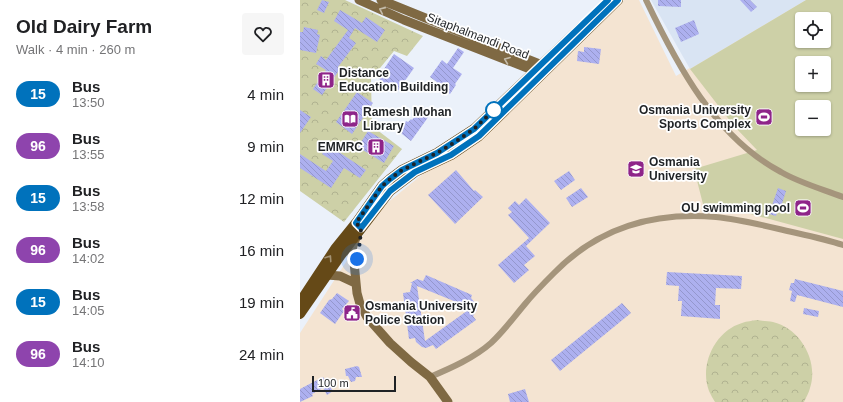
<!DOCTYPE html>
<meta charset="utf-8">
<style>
body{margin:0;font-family:Helvetica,sans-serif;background:#f6f6f6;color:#202124;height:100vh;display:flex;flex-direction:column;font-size:15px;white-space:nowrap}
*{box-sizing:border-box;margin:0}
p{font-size:13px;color:#757577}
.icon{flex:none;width:22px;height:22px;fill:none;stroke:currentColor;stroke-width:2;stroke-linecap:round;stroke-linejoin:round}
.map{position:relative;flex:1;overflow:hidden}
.details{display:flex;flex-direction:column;background:#fff;width:300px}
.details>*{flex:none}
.badge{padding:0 8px;border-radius:13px;font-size:14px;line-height:26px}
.buttons{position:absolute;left:495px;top:12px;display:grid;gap:8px}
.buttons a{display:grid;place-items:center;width:36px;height:36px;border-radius:4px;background:#fff;box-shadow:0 1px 3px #0004;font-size:20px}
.scale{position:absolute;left:12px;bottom:10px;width:84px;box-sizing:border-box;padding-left:4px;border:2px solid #1f2225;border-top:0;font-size:11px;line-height:14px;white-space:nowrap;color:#1f2225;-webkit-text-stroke:3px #fff;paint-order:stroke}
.you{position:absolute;width:20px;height:20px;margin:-10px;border:3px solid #fff;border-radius:50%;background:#1a73e8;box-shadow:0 0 0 6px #1a73e833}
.map>.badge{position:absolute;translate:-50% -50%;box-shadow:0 0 0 2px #fff}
.round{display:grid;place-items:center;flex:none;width:42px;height:42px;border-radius:4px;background:#f6f6f6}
.head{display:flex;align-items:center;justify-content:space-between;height:68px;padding:0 16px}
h1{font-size:19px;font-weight:700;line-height:30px}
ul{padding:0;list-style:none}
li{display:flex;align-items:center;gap:12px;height:52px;padding:0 16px}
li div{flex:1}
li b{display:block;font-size:15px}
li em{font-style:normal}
li .badge{min-width:44px;font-weight:700;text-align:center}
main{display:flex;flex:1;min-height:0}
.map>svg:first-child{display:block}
.education{fill:#f4e4d2;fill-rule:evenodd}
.built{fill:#d9e4f3}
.park{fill:url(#park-crowns)}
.garden{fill:#cdd0a7;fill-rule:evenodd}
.building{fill:url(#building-back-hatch);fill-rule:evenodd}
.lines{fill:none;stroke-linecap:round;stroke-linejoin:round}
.street{stroke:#a5957c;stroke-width:6}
.secondary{stroke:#7f6943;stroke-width:9}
.primary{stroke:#654917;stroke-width:10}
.oneway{stroke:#c5bcaa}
.oneway2{stroke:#a39274}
.line-casing{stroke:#fff;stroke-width:9}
.line{stroke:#0072bc;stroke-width:6}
.walk{stroke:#1f2225;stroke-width:4;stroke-dasharray:0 7.2}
.stop-dot{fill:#fff;stroke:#0072bc;stroke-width:2}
.labels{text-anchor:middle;stroke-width:3.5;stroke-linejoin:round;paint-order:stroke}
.street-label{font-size:12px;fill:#1f2225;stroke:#fff}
.poi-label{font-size:12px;font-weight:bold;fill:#1f2225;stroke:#fff;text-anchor:start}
</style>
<main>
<section class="details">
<div class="head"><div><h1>Old Dairy Farm</h1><p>Walk · 4 min · 260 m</p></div><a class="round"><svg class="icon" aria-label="heart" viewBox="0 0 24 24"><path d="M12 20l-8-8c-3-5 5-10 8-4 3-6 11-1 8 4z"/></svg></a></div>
<ul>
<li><span class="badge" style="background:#0072bc;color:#fff">15</span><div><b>Bus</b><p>13:50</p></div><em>4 min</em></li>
<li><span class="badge" style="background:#8e44ad;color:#fff">96</span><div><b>Bus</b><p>13:55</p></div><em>9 min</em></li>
<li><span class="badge" style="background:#0072bc;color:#fff">15</span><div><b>Bus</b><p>13:58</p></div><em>12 min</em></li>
<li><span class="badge" style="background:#8e44ad;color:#fff">96</span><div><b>Bus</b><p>14:02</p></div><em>16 min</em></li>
<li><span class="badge" style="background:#0072bc;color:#fff">15</span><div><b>Bus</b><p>14:05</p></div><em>19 min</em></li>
<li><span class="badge" style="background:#8e44ad;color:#fff">96</span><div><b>Bus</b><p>14:10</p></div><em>24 min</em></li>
</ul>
</section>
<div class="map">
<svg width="543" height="402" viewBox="0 0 543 402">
<defs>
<pattern id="park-crowns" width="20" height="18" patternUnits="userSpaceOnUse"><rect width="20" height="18" fill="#cdd0a7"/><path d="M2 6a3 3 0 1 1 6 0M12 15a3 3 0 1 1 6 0" fill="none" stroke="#b0b290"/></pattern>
<pattern id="building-back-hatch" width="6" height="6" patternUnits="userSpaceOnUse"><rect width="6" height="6" fill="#adb0ef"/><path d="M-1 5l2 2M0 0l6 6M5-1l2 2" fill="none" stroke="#9497cd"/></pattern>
</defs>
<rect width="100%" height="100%" fill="#ebf1fa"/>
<path class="education" d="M324 0H339L376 76 506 0H543V402H0V333L81 208 268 56ZM502 19H524V41H502ZM502 63H524V85H502ZM502 107H524V129H502Z"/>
<path class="built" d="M351 0H506L390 69Z"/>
<path class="park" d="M0 0H45L123 36 107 56 94 51 71 79 72 126 102 149 44 222 0 191Z
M457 320C462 321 468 321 473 322 500 328 519 361 510 388 509 393 506 397 504 402H415C413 399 411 395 409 391 399 365 415 331 442 323 447 321 452 321 457 320Z"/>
<path class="garden" d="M506 0H543V239L432 209 404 208 394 169 457 150 434 126 390 69ZM502 19H524V41H502ZM502 63H524V85H502ZM502 107H524V129H502Z"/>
<path class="building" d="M22 0 29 2 24 13 17 10Z
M358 0H381V7L358 6Z
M440 0H450L457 7 451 12Z
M40 10 62 23 66 17 85 30 77 42 55 28 49 38 56 43 38 67 40 69 22 95 13 89 26 70 16 64 21 56 26 60 48 30 34 21Z
M394 20 399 34 381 42 375 28Z
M4 27 18 30 17 34 20 35 16 53 0 50V32H3Z
M284 47 301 49 299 64 277 61 278 51 284 52Z
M158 48 164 52 153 68 162 74 155 84 156 85 150 94 147 92 144 96 135 89V88L133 87 137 82 130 77 142 60 147 64Z
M94 54 114 68 97 92 78 78Z
M57 92 73 103 52 134 36 122Z
M122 106 127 110 125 113 129 116 111 141 97 130 102 123 104 125 106 121 108 122 111 119 112 120Z
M0 110 11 117 0 133Z
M68 131 94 146 84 163 58 147Z
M28 145 66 170 60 178 44 168 31 188 0 168V154L26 171 33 161 22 154Z
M156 170 174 191 175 190 183 197 155 224 128 195Z
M269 171 275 180 261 190 254 181Z
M281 188 288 197 272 207 266 198Z
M478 188 486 191 480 210 478 209 476 216 469 214Z
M226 198 250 223 226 246 235 256 224 265 229 270 214 283 198 265 229 238 208 215 212 212 208 208 215 201 219 205Z
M367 272 442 276 441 289 416 288 415 305H420V319L381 316 382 301H378L379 286 366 285Z
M126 275 172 295 171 298 176 304 177 310 173 316 176 320 136 349 133 345 126 348 122 347 116 342 115 338 109 339 103 293 110 292 112 283H110L117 279 123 281ZM117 286 171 308 125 341Z
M495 279 543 291V307L497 295 495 302 490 301 492 291 489 290 491 283H494Z
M37 293 49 301 42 309 44 311 35 324 20 313 29 300 32 299Z
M322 303 331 313 260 371 251 360Z
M504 308 519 311 518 317 503 314Z
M57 366 59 367 62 377H56L55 381 51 382 48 376H46L45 369Z
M23 377 33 391 27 395 23 388 12 394 13 396 0 402V389Z
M225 389 229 402H210L208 394Z"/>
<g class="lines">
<path class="street" d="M346 0C377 65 415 137 481 172 500 183 522 189 543 197
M130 377C151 368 174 358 191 343 204 331 214 317 225 304 234 293 244 283 254 273 299 227 353 212 416 217 437 219 458 224 479 229 500 234 522 238 543 245"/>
<path class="secondary" d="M59 0 104 20 240 73
M81 0 247 67
M57 236C53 244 50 255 54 262L57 293 60 304 67 317 90 343 111 362 130 377 148 402
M27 275 40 276 55 283"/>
<path class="primary" d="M0 302 35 249 56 223 82 186 90 179 102 170 137 153 174 129 281 27
M0 314 41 255 90 191 115 172 151 155 179 136 318 0"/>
</g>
<defs><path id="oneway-chevron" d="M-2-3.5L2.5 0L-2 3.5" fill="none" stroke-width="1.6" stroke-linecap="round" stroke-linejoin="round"/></defs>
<g class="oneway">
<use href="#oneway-chevron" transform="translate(82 10) rotate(-156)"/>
<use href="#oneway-chevron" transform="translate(207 60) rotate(-158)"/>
</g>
<use class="oneway2" href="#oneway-chevron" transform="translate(29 258) rotate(-56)"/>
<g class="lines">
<g class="line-casing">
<path id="line" d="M308 0 174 129 137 153 102 170 90 179 82 186 56 223 61 228 90 191 115 172 151 155 179 136 318 0"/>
</g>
<use href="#line" class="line"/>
<path class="walk" d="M57 259 60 242 61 228 56 223 82 186 90 179 102 170 137 153 155 142 174 129 194 110"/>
</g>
<defs>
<g id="building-square" transform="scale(0.9)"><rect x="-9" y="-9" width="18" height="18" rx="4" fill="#8e2489" stroke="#fff"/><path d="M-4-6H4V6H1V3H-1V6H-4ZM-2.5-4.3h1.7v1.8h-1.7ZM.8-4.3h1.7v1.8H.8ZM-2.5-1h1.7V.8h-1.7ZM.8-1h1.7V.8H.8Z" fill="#fff"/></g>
<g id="stadium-square" transform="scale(0.9)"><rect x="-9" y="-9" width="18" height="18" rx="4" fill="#8e2489" stroke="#fff"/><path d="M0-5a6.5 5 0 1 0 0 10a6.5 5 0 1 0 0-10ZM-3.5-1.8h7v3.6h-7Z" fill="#fff"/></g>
<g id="library-square" transform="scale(0.9)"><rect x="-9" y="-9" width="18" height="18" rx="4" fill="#8e2489" stroke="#fff"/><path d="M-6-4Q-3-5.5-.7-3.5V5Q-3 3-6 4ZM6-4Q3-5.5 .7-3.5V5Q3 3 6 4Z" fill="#fff"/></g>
<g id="university-square" transform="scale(0.9)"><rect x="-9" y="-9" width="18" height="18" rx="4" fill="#8e2489" stroke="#fff"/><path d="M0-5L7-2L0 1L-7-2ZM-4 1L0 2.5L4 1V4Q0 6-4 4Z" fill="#fff"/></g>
<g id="civic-square" transform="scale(0.9)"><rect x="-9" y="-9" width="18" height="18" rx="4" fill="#8e2489" stroke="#fff"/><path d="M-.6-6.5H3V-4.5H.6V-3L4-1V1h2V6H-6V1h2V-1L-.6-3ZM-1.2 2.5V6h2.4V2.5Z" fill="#fff"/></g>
</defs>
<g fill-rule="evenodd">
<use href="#building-square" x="26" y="80"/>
<use href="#stadium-square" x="464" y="117"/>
<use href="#library-square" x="50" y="119"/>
<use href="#building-square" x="76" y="147"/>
<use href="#university-square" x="336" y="169"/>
<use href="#stadium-square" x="503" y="208"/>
<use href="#civic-square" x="52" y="313"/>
</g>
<circle class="stop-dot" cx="194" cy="110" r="8"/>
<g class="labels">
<g class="street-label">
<text transform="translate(178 36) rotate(21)" y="4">Sitaphalmandi Road</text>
</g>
<g class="poi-label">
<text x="39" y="77">Distance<tspan x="39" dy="14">Education Building</tspan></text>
<text x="451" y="114" text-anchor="end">Osmania University<tspan x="451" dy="14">Sports Complex</tspan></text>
<text x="63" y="116">Ramesh Mohan<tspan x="63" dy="14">Library</tspan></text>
<text x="63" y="151" text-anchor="end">EMMRC</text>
<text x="349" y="166">Osmania<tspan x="349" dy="14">University</tspan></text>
<text x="490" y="212" text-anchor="end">OU swimming pool</text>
<text x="65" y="310">Osmania University<tspan x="65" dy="14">Police Station</tspan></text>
</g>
</g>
</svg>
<div class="buttons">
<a><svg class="icon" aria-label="locate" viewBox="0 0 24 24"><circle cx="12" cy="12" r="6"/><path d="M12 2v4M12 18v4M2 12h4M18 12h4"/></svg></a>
<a>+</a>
<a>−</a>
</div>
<div class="scale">100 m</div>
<div class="you" style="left:57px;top:259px"></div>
</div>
</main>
